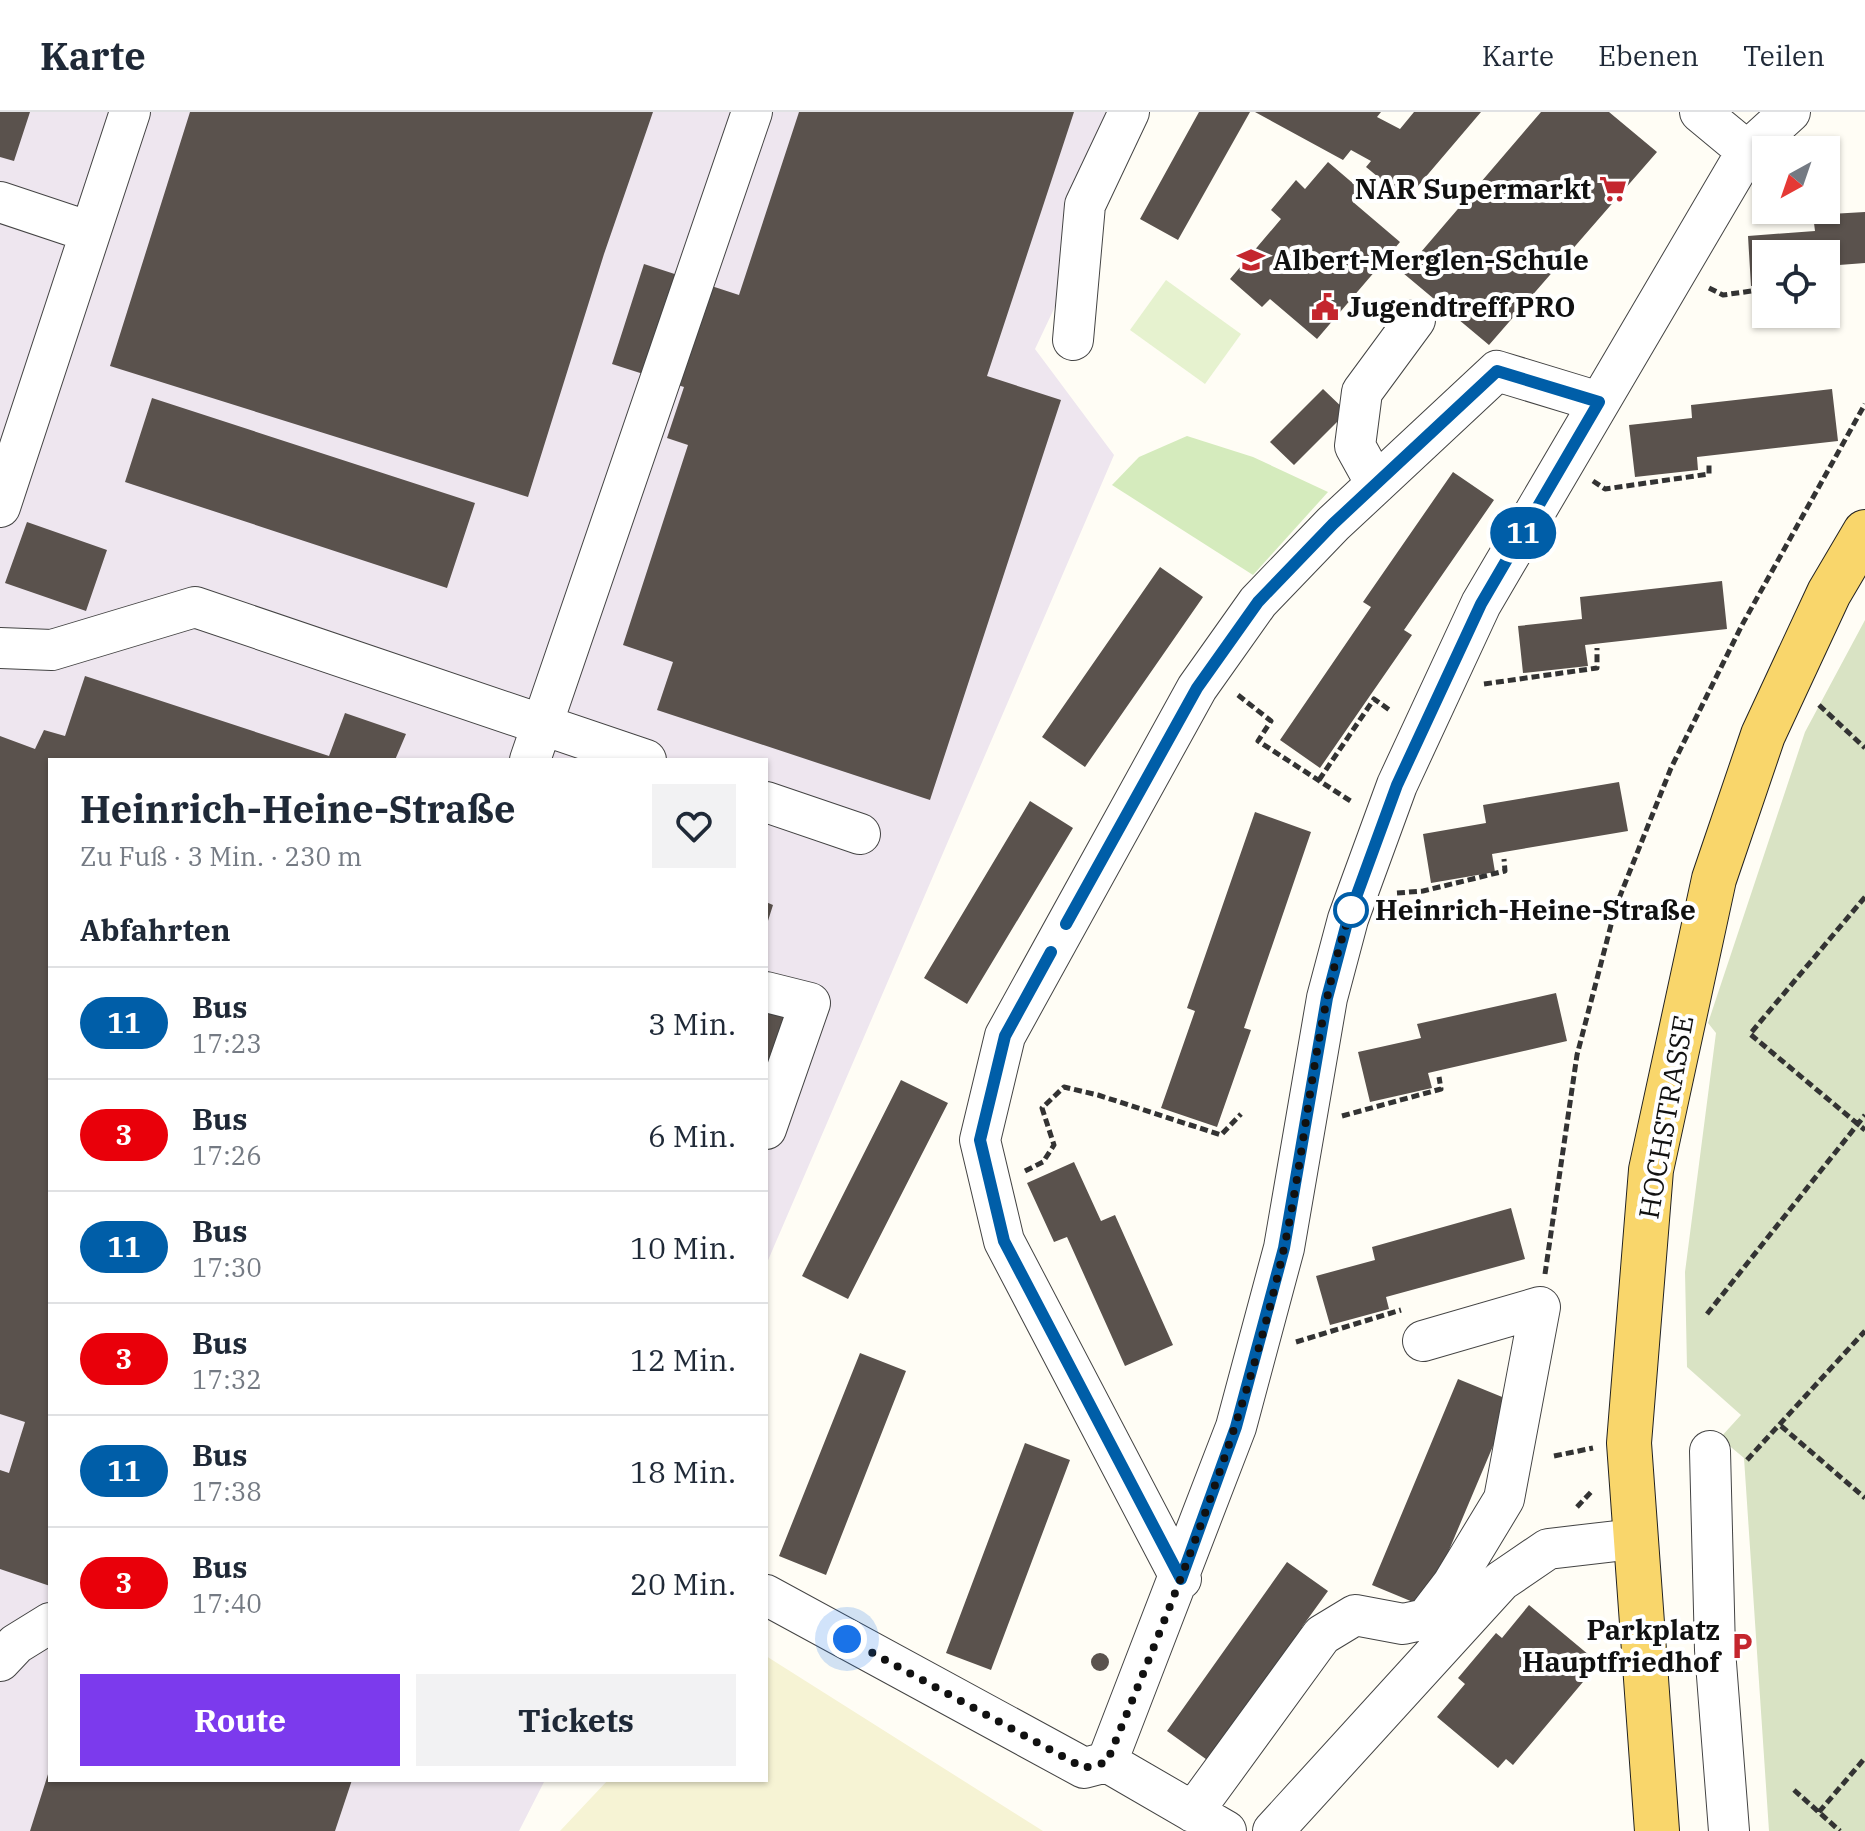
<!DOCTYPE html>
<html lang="de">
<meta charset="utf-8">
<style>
body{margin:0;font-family:"IBM Plex Serif",serif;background:#f2f2f3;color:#1f2937;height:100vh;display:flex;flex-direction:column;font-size:30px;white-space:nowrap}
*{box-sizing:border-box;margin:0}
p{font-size:26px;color:#747a83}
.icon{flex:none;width:44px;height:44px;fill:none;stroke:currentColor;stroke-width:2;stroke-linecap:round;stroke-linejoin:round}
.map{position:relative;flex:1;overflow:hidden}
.side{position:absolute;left:48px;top:646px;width:720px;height:1024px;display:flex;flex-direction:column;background:#fff;border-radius:0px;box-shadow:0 2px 6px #0004}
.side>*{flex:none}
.badge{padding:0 16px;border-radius:26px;font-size:28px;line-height:52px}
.needle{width:52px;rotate:220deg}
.controls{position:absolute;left:1752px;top:24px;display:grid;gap:16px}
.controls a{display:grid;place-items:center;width:88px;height:88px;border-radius:0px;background:#fff;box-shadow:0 2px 6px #0004;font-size:40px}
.you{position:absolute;width:40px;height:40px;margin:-20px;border:6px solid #fff;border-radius:50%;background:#1a73e8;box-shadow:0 0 0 12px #1a73e833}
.map>.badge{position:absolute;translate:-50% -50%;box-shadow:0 0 0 4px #fff}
h2{padding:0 32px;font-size:30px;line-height:72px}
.round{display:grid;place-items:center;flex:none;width:84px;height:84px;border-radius:0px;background:#f2f2f3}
.overview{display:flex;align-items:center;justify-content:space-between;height:136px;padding:0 32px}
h1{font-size:38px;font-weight:700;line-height:60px}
.cta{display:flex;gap:16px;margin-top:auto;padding:16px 32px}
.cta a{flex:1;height:92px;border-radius:0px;background:#7c3aed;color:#fff;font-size:32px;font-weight:700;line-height:92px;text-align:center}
.cta a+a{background:#f2f2f3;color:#1f2937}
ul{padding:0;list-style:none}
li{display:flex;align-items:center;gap:24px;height:112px;padding:0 32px;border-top:2px solid #e0e1e3}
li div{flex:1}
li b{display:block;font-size:30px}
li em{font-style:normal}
li .badge{min-width:88px;font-weight:700;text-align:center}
header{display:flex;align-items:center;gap:48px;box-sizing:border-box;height:112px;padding:0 40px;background:#fff;border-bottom:2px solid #e0e1e3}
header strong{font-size:38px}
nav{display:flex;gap:44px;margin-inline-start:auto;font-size:28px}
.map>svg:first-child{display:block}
.industrial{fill:#eee6ef}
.farmland{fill:#f6f3d4}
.green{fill:#d5ebbd}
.cemetery{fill:#d9e3c4}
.pitch{fill:#e6f2cf}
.building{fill:#5a524d}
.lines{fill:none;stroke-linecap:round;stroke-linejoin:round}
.minor-casing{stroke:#444;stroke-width:42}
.major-casing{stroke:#222;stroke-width:46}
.path{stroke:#333;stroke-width:5;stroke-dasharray:8 4;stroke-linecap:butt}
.minor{stroke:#fff;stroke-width:40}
.major{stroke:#f9d66b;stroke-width:44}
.line-casing{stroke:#fff;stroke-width:18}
.line{stroke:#005ea8;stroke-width:12}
.walk{stroke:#111;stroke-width:8;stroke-dasharray:0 14.4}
.stop-dot{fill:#fff;stroke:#005ea8;stroke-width:4}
.labels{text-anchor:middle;stroke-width:8;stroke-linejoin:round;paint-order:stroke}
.poi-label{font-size:28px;font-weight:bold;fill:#111;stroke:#fff;text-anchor:end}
.stop-label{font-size:28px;font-weight:bold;fill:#111;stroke:#fff;text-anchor:start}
.street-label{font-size:28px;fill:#111;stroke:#fff}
</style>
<header>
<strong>Karte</strong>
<nav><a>Karte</a><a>Ebenen</a><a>Teilen</a></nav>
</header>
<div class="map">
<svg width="1865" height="1719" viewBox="0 0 1865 1719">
<rect width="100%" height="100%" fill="#fffdf5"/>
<path class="industrial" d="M0 0H1147L1035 237 1114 343 766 1153V648H50V1668H545L519 1719H0Z"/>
<path class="farmland" d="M766 1544 1043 1719H560L608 1668H766Z"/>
<path class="green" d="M1187 324 1253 345 1328 380 1253 463 1112 373 1139 345Z"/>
<path class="cemetery" d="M1865 508V1719H1769L1744 1346 1720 1326 1741 1303 1687 1255 1685 1160 1716 921 1708 911 1805 620Z"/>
<path class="pitch" d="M1166 168 1241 222 1205 272 1130 218Z"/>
<path class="building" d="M0 0H30L14 49 0 45Z
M190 0H653L604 142 528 385 110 254Z
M799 0H1074L987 264 1061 288 930 688 657 598 673 550 623 533 688 333 667 326 684 275 612 252 644 152 739 183Z
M1199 0H1250L1178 128 1140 107Z
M1255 0H1381L1377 5 1400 17 1414 0H1481L1406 88 1366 55 1371 49 1351 38 1343 48Z
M1541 0H1609L1657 40 1489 233 1403 161Z
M1328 50 1362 79 1353 90 1400 130 1317 227 1270 187 1262 195 1230 167 1281 107 1271 98 1296 68 1305 77Z
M1865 100V151L1826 154V142H1766V173L1751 174 1748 124 1815 119 1813 103Z
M1323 277 1347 300 1294 353 1270 330Z
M1832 277 1838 329 1697 345 1698 358 1635 365 1629 313 1692 306 1691 293Z
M152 286 475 391 447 476 125 370Z
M1453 360 1494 388 1404 518 1412 523 1320 656 1280 628 1371 495 1363 490Z
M27 410 107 438 86 499 5 471Z
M1160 455 1203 485 1085 655 1042 625Z
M1722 469 1727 517 1585 533 1588 554 1523 561 1518 514 1582 507 1580 485Z
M85 564 329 644 345 601 406 622 395 648H50V1474L0 1457V1358L9 1361 25 1310 0 1302V624L35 637 44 618 65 624Z
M1619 670 1628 719 1492 742 1495 760 1431 771 1423 722 1486 711 1483 693Z
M1030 689 1073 716 967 892 924 866Z
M1255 700 1311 720 1244 916 1251 918 1217 1015 1161 996 1195 899 1187 896Z
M766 790 773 793 767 812H766Z
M1556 881 1567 929 1428 961 1432 976 1370 990 1358 940 1421 926 1417 912Z
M766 893 790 901 766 969Z
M901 968 948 991 848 1187 802 1164Z
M1074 1050 1101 1109 1115 1103 1173 1233 1125 1254 1067 1125 1054 1130 1027 1071Z
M1511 1096 1525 1147 1386 1185 1389 1197 1330 1213 1316 1164 1375 1148 1372 1135Z
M860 1241 906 1259 826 1463 779 1444Z
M1458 1267 1512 1289 1425 1495 1372 1473Z
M1025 1331 1070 1348 991 1558 946 1541Z
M1287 1450 1328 1479 1302 1515 1312 1522 1210 1650 1167 1619Z
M1529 1493 1589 1543 1579 1556 1588 1564 1513 1653 1506 1647 1498 1656 1437 1605 1465 1572 1458 1566 1496 1521 1502 1526Z
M1091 1550a9 9 0 1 1 18 0a9 9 0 1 1-18 0Z
M49 1659 50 1668H352L335 1719H30Z"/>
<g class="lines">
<g class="minor-casing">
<path id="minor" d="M1700 0 1747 39
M0 90 90 120
M1073 228 1085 93 1129 0
M1376 372 1355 334 1362 280 1415 208
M0 395 130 0
M0 536 52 538 195 495 646 648
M530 648 752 0
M766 690 860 722
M766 880 810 891 766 1017
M1710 1339 1715 1538 1729 1719
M1181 1467 1004 1129 980 1028 1005 924 1197 576 1258 490 1333 412 1497 259 1599 290
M766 1483 1084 1656 1107 1650
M0 1549 16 1532 50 1511
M1107 1650 1236 1315 1284 1136 1327 886 1348 807 1397 673 1481 492 1747 39 1790 0
M1107 1650 1226 1719
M1193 1700 1322 1523 1355 1503 1403 1512 1426 1507 1452 1473 1504 1387 1540 1195 1423 1229
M1273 1719 1501 1469 1548 1437 1634 1427"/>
</g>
<g class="major-casing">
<path id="major" d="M1657 1719 1629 1331 1651 1058 1714 767 1763 623 1829 481 1865 420"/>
</g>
<path class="path" d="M1826 169 1827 157
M1709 176 1723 183 1766 177
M1593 369 1605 377 1709 362V350
M1484 572 1597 556V536
M1238 583 1271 609 1258 629 1352 690
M1819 593 1865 636
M1319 668 1374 587 1391 599
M1397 781 1423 779 1505 759 1504 747
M1865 785 1750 922 1865 1018
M1342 1004 1441 977 1439 965
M1025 1059 1043 1050 1054 1033 1042 996 1064 975 1098 983 1221 1023 1241 1002
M1545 1162 1577 943 1616 794 1671 656 1742 513 1865 292
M1707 1202 1865 1003
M1296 1230 1401 1198
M1781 1314 1865 1386
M1554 1344 1593 1336
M1747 1348 1865 1219
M1577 1395 1592 1379
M1794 1678 1840 1719
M1819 1700 1865 1646"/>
<use href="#minor" class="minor"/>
<use href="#major" class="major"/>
</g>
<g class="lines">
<g class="line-casing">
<path id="line" d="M1051 840 1005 924 980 1028 1004 1129 1181 1467 1236 1315 1284 1136 1327 886 1348 807 1397 673 1481 492 1599 290 1497 259 1333 412 1258 490 1197 576 1066 812"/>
</g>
<use href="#line" class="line"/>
<path class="walk" d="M847 1527 1084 1656 1107 1650C1176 1482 1245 1313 1284 1136 1308 1024 1314 906 1351 798"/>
</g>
<defs>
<g id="supermarket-bare" transform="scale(2.16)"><path d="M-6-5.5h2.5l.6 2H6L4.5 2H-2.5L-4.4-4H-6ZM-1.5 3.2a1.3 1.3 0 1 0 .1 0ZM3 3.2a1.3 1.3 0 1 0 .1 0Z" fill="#c4262e" stroke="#fff" stroke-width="2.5" paint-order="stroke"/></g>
<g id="school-bare" transform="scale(2.16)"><path d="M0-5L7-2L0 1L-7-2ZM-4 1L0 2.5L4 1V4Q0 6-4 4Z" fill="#c4262e" stroke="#fff" stroke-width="2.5" paint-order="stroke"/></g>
<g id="civic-bare" transform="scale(2.16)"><path d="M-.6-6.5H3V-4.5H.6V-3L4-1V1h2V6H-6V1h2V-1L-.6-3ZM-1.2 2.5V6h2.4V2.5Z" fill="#c4262e" stroke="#fff" stroke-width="2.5" paint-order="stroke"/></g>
<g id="parking-bare" transform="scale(2.16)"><path d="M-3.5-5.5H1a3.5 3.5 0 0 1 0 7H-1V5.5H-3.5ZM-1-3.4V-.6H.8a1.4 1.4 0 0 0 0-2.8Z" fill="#c4262e" stroke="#fff" stroke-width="2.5" paint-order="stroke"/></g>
</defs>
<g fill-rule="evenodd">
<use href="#supermarket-bare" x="1613" y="77"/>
<use href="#school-bare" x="1251" y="148"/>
<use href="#civic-bare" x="1325" y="195"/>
<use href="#parking-bare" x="1742" y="1534"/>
</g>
<circle class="stop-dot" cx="1351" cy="798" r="16"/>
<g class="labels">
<g class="poi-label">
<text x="1591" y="87">NAR Supermarkt</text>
<text x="1273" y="158" text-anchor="start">Albert-Merglen-Schule</text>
<text x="1347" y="205" text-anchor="start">Jugendtreff PRO</text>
<text x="1720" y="1528">Parkplatz<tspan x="1720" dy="32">Hauptfriedhof</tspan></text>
</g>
<g class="stop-label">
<text x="1375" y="808">Heinrich-Heine-Straße</text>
</g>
<g class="street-label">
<text transform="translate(1666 1005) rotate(-80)" y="10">HOCHSTRASSE</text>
</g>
</g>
</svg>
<div class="controls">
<a><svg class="needle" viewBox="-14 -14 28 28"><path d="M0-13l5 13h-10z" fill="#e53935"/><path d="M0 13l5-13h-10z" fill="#747a83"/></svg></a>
<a><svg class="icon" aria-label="locate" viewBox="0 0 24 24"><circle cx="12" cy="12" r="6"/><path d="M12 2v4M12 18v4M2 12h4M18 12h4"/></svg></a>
</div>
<div class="you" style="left:847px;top:1527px"></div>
<b class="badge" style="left:1523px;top:421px;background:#005ea8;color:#fff">11</b>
<section class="side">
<div class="overview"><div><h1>Heinrich-Heine-Straße</h1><p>Zu Fuß · 3 Min. · 230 m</p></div><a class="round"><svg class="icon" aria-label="heart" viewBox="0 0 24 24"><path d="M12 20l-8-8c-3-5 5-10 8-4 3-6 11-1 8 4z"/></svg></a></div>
<h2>Abfahrten</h2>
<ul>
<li><span class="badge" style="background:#005ea8;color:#fff">11</span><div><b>Bus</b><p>17:23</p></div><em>3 Min.</em></li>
<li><span class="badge" style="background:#e9000a;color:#fff">3</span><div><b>Bus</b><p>17:26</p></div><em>6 Min.</em></li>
<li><span class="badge" style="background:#005ea8;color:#fff">11</span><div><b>Bus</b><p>17:30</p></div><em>10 Min.</em></li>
<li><span class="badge" style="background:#e9000a;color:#fff">3</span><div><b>Bus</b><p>17:32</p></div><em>12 Min.</em></li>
<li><span class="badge" style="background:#005ea8;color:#fff">11</span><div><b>Bus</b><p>17:38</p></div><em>18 Min.</em></li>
<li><span class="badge" style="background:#e9000a;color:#fff">3</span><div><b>Bus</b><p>17:40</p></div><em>20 Min.</em></li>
</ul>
<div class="cta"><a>Route</a><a>Tickets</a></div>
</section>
</div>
